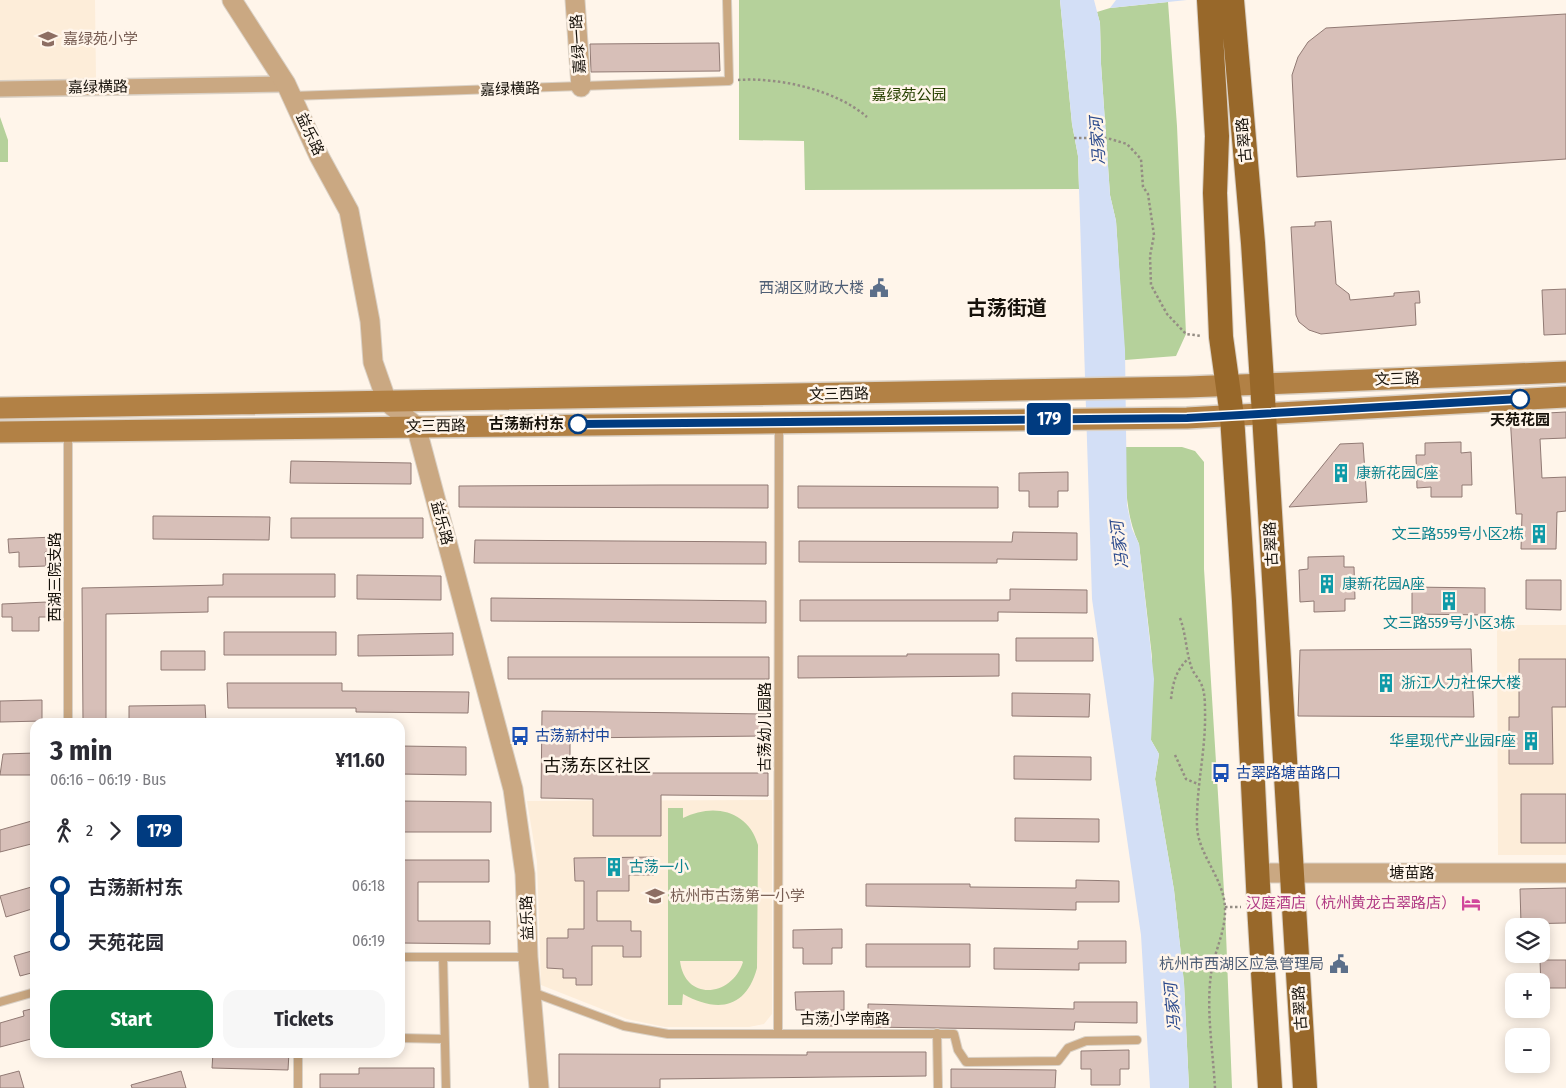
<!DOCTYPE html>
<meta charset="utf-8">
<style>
body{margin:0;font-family:"Fira Sans Condensed","Noto Sans SC",sans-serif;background:#f7f7f7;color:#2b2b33;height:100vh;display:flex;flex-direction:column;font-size:19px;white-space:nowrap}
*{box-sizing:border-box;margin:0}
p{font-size:16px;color:#7c7c81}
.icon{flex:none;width:28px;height:28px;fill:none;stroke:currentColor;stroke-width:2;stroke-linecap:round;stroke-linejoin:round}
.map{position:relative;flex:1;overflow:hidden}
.details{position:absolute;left:30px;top:718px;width:375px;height:340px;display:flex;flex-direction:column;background:#fff;border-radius:15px;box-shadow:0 2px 12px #0003}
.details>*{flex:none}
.badge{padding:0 10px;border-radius:4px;font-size:18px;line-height:32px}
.controls{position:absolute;left:1505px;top:918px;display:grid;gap:10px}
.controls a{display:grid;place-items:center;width:45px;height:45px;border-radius:10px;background:#fff;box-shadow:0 2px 12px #0003;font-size:25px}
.map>.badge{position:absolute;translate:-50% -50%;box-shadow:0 0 0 2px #fff}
.legs{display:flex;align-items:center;gap:8px;height:55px;padding:0 20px;font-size:16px}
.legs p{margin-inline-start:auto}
.head{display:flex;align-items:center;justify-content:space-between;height:85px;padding:0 20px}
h1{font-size:28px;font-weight:700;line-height:38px}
.cta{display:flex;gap:10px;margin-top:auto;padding:10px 20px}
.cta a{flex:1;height:58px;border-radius:15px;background:#0b8043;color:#fff;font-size:20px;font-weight:700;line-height:58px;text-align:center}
.cta a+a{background:#f7f7f7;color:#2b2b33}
ul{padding:0 20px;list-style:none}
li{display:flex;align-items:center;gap:18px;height:55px;font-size:19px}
li i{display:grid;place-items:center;width:8px;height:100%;margin:0 6px;background:currentColor}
li i::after{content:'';width:12px;height:12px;margin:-6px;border:4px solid;border-radius:50%;background:#fff}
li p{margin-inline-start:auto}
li:first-child i{background:linear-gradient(#0000 50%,currentColor 0)}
li:last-child i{background:linear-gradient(currentColor 50%,#0000 0)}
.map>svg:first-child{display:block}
.built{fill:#fdedd9}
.green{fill:#b5d19b;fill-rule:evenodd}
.water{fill:#d3dff6}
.building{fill:#d7bfb8;stroke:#917a74}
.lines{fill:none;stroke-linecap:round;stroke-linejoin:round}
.service-casing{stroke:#dad1c6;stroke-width:10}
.minor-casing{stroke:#dad1c6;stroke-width:18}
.tertiary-casing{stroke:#dad1c6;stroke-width:21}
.secondary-casing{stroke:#dad1c6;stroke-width:24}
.primary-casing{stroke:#dad1c6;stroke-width:26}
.path{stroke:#948c83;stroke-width:2.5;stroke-dasharray:2.5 2.5;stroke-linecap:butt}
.service{stroke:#caa882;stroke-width:8}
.minor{stroke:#caa882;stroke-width:15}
.tertiary{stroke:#caa882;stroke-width:19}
.secondary{stroke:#b28145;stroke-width:21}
.primary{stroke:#98682a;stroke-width:24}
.line-1-casing{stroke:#fff;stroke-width:11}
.line-1{stroke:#003b80;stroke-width:8}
.stop-1-dot{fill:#fff;stroke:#003b80;stroke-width:2.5}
.labels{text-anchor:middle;stroke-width:5;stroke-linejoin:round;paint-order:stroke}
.education-label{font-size:15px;fill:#785e54;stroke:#fff5ea;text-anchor:start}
.street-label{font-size:15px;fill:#16110a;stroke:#fff5ea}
.park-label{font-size:15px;fill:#274000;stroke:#fff5ea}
.service-label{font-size:15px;fill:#4e5e75;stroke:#fff5ea;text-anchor:end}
.stop-label{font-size:15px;font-weight:bold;fill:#16110a;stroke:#fff5ea}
.culture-label{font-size:15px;fill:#0d838f;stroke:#fff5ea;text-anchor:start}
.transit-label{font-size:15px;fill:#164399;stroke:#fff5ea;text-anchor:start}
.hotel-label{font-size:15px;fill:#b23c85;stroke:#fff5ea;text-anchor:end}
.water-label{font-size:16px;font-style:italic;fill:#2e4c8e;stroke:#fff5ea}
.quarter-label{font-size:18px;fill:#16110a;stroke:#fff5ea}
.district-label{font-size:20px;font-weight:bold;fill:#16110a;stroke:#fff5ea}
</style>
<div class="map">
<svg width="1566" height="1088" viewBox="0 0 1566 1088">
<rect width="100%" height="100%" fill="#fff5ea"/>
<path class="built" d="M0 0H95L96 79 0 80Z
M1497 625H1566V855H1498Z
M772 800V1014L764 1024 749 1027H665L627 1019 541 985 537 861 527 801Z"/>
<path class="green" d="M739 0H1060L1072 124 1078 156 1079 189 805 190 804 141 739 140Z
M1168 2 1177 126 1186 334 1176 356 1125 360 1116 221 1110 195 1101 64 1100 23 1097 12 1110 8Z
M0 117 8 140V162H0Z
M1126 447H1182L1195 451 1204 462V569L1225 907 1232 1088H1189L1184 983 1174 890 1155 779 1159 754 1151 740 1152 657 1139 544C1125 514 1125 481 1126 447Z
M668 808H683V818C713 803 748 810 758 845L757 968C746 1009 717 1013 683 994L682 1005H668ZM680 961H742L743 962C732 997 685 1002 680 961Z"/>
<path class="water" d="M1060 0H1094L1100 23 1101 64 1110 195 1116 221 1125 350 1127 505 1132 529 1139 544 1154 679 1151 740 1159 754 1155 779 1174 890 1184 983 1189 1088H1150L1141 935 1092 599 1078 156 1072 124Z
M1116 0H1187L1110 8Z"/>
<path class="building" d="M1566 14V159L1297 177 1292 75 1298 57 1308 42 1326 28Z
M719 43 720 71 591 72 590 44Z
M1331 221 1336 284 1349 294 1350 300 1394 296V293L1419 291 1420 303H1415L1416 325 1321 334 1309 330 1299 322 1296 315 1291 227 1315 226V222Z
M1566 289V334L1544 335 1542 290Z
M1566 412V438L1540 439 1542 478 1566 477V511L1557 512 1556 549H1521L1522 514H1516L1510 415Z
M1461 442V453L1471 452 1472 485H1462V497H1431V487L1417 488 1416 455H1425V443Z
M1363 443 1367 502 1289 507 1340 444Z
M291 461 411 463V484L290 483Z
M1068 472V491H1058V507H1029V491H1019V473Z
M660 485H768V508L459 507V486Z
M798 486 998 487V508H798Z
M153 516 270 517 269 540 153 539Z
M291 518H423V538H291Z
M1013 532 1077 533V560L997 559V563L799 562V541L1012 542Z
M54 537V552H45L46 566 19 567V552L9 553 8 539Z
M475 540 766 542V564L474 563Z
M1344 556V567H1354L1355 599H1345V611L1314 612V601L1300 602 1299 570 1308 569V557Z
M223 574H335V597H208V612L106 614V722H83L82 588 223 585Z
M357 575 441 576V600L357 599Z
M1526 580H1561V610L1526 609Z
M1412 587 1485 588V615L1412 614Z
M1010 589 1087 590V613L998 612V621H800V600H1010Z
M491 598 766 601V623L491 621Z
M47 602V617H39V631H12V617H2V604Z
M224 632H336V655H224Z
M453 633V655L358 656V635Z
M1016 638H1093V661H1016Z
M1471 649 1474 717 1298 716 1300 650Z
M161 651H205V670H161Z
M907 654H999V676L798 678V656H907Z
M508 657H769V679H508Z
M1519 659H1566V707H1552L1553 764H1509V717H1519Z
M227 683H342V691L469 692 468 713 356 712V708H228Z
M1012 693 1090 694 1089 717 1012 716Z
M42 700V721L0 722V701Z
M205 705 206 722H129V706Z
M542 711 766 714V736L570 738V770H642V773H768V796L661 795V836H593V799L541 798Z
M400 746 466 747V775L400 774Z
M35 753V775H0L3 754Z
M1014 756 1091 757V780L1014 779Z
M1521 794H1566V843H1521Z
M400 801 491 802V832H400Z
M1015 818 1099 819V842L1015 841Z
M35 820V843L0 852V830Z
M654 857V875H629V891H597V921H631V931H641V957H623V946H592V985H576V978H563V969L547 968V938H568V929H584V881H575L574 858Z
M400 860H489V882H418V921H490V944L400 943Z
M1076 880 1119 881V902H1076V910L866 906V884H970V887L1076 888Z
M35 886V908L6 917 0 896Z
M1566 888V923L1521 924 1520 889Z
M842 929V948H832V964H803V948H793V930Z
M1078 941H1126V963H1079V970L994 969V948L1078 949Z
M866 944H970V967H866Z
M35 950V972L20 976 14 956Z
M1540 960H1566V988H1541Z
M844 991V1010H835V1026H806L805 1010H796L795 992Z
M1074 1002H1137V1023L1075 1022 1074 1030 868 1027V1004L1074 1009Z
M35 1008V1042H32L31 1039 0 1047V1023L24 1016 23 1011Z
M1129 1050V1069H1120V1085H1091V1069H1081V1051Z
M213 1052H289L288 1070 212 1068Z
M807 1052H926V1076L660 1079V1088H559V1054L807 1055Z
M359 1068H434V1088H320V1074H359Z
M951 1069 1056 1070 1055 1088H951Z
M19 1071 24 1088H0V1076Z
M181 1071 186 1088H132L131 1085Z"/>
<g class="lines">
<g class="service-casing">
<path id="service" d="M292 96 729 81 727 0
M68 722V433
M400 957H528
M443 957 446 1088
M532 992 624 1026 668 1034H954L958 1050 966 1062 1058 1061 1068 1048 1086 1041 1137 1040
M0 1002 35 992
M778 1032 779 424
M937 1033 938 1088
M400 1038 444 1039
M298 1088V1052"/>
</g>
<g class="minor-casing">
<path id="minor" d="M0 89 286 84"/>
</g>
<g class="tertiary-casing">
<path id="tertiary" d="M232 0 286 84 319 156 349 211 370 321 373 362 387 402 416 426 513 789 525 874 528 957 539 1088
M575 0 581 87
M1259 873H1566"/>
</g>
<g class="secondary-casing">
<path id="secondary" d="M0 408 1187 387 1566 372
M0 432 1187 418 1566 397"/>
</g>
<g class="primary-casing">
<path id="primary" d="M1209 0 1217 136 1215 193 1221 337 1232 416 1244 601 1259 906 1270 1088
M1232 0 1253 243 1264 414 1305 1088"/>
</g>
<path class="path" d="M738 80C779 77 836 90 867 117
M1074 138H1107L1127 144 1141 159 1143 187 1148 194 1154 235 1150 256 1151 285 1167 314 1186 334 1202 336
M1180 618C1186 634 1186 651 1191 666 1193 674 1200 679 1202 686 1205 693 1205 705 1205 712 1206 750 1196 787 1197 826 1198 855 1224 878 1225 908 1226 931 1214 952 1211 974 1206 1011 1213 1051 1215 1088
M1171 699C1173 682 1176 670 1189 658
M1175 755 1186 779 1198 784
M1225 907H1241"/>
<use href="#service" class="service"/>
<use href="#minor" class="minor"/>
<use href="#tertiary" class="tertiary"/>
<use href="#secondary" class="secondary"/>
<use href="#primary" class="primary"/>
</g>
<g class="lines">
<g class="line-1-casing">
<path id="line-1" d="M578 424 1187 418 1520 399"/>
</g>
<use href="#line-1" class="line-1"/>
</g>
<defs>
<g id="school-bare" transform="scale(1.5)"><path d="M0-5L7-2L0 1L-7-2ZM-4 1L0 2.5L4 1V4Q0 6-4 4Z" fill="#8d6e63" stroke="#fff5ea" stroke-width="2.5" paint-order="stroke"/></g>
<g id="civic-bare" transform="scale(1.5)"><path d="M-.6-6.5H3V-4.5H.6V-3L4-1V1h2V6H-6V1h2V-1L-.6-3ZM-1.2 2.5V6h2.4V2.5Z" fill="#5c6f8a" stroke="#fff5ea" stroke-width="2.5" paint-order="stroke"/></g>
<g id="building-bare" transform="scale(1.5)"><path d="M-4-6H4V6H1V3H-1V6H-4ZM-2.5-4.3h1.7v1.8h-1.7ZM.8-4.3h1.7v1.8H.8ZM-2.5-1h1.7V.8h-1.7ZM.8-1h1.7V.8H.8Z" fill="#0f9aa8" stroke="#fff5ea" stroke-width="2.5" paint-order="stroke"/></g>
<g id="bus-bare" transform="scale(1.5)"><path d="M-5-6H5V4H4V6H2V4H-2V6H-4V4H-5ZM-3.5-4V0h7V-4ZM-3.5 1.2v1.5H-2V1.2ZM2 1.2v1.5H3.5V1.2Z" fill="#1a4fb4" stroke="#fff5ea" stroke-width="2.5" paint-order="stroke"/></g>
<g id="hotel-bare" transform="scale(1.5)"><path d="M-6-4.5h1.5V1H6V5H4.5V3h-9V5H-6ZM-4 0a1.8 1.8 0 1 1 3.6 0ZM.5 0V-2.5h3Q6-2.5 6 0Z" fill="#d1479c" stroke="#fff5ea" stroke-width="2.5" paint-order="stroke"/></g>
</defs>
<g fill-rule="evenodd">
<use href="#school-bare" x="48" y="39"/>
<use href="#civic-bare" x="879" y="288"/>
<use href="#building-bare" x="1341" y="473"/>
<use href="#building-bare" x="1539" y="534"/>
<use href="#building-bare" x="1327" y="584"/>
<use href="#building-bare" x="1449" y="601"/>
<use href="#building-bare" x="1386" y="683"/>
<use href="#bus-bare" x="520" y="736"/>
<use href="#building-bare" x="1531" y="741"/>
<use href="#bus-bare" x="1221" y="773"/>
<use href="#building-bare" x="614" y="867"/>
<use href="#school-bare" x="655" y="896"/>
<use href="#hotel-bare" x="1471" y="903"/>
<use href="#civic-bare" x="1339" y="964"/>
</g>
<g class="stop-1-dot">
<circle cx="1520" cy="399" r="9"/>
<circle cx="578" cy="424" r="9"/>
</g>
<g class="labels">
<g class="education-label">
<text x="63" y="44">嘉绿苑小学</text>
<text x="670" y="901">杭州市古荡第一小学</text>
</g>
<g class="street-label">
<text transform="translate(578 44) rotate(-94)" y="5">嘉绿一路</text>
<text transform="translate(98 87) rotate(-1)" y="5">嘉绿横路</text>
<text transform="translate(510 89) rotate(-2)" y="5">嘉绿横路</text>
<text transform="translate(310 134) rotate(65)" y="5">益乐路</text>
<text transform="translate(1244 140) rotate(-95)" y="5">古翠路</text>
<text transform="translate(1397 379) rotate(-2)" y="5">文三路</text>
<text transform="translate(839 394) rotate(-1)" y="5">文三西路</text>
<text transform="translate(436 426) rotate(-1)" y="5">文三西路</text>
<text transform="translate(442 523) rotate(75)" y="5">益乐路</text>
<text transform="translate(1271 544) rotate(-93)" y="5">古翠路</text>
<text transform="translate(55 577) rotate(-90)" y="5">西湖三院支路</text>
<text transform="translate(765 727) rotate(-90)" y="5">古荡幼儿园路</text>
<text x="1412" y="878">塘苗路</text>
<text transform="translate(527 918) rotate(-92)" y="5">益乐路</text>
<text transform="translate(1300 1008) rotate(-94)" y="5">古翠路</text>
<text x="845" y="1024">古荡小学南路</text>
</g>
<g class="park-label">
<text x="909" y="100">嘉绿苑公园</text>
</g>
<g class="service-label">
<text x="864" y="293">西湖区财政大楼</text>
<text x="1324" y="969">杭州市西湖区应急管理局</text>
</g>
<g class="stop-label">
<text x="1520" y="425">天苑花园</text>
<text x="564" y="429" text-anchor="end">古荡新村东</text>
</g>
<g class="culture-label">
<text x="1356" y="478">康新花园C座</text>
<text x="1524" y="539" text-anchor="end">文三路559号小区2栋</text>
<text x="1342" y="589">康新花园A座</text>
<text x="1449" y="628" text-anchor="middle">文三路559号小区3栋</text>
<text x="1401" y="688">浙江人力社保大楼</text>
<text x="1516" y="746" text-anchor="end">华星现代产业园F座</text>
<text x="629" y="872">古荡一小</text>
</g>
<g class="transit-label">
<text x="535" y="741">古荡新村中</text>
<text x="1236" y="778">古翠路塘苗路口</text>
</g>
<g class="hotel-label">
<text x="1456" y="908">汉庭酒店（杭州黄龙古翠路店）</text>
</g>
<g class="water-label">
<text transform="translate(1097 141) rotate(-94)" y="6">冯家河</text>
<text transform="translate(1119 545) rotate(-97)" y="6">冯家河</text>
<text transform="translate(1172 1007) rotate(-95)" y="6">冯家河</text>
</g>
<g class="quarter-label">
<text x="597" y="772">古荡东区社区</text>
</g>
<g class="district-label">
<text x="1007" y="315">古荡街道</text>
</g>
</g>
</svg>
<div class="controls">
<a><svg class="icon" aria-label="layers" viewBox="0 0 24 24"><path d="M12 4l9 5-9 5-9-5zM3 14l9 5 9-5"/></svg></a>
<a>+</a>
<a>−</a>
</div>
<b class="badge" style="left:1049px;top:419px;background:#003b80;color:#fff">179</b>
<section class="details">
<div class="head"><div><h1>3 min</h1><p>06:16 – 06:19 · Bus</p></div><b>¥11.60</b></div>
<div class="legs"><svg class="icon" aria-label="walk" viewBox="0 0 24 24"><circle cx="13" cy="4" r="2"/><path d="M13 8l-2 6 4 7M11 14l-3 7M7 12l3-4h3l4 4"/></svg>2<svg class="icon" aria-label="forward" viewBox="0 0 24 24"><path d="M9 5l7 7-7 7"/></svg><b class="badge" style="background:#003b80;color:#fff">179</b></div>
<ul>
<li><i style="color:#003b80"></i><b>古荡新村东</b><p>06:18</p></li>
<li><i style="color:#003b80"></i><b>天苑花园</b><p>06:19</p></li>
</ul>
<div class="cta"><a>Start</a><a>Tickets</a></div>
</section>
</div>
